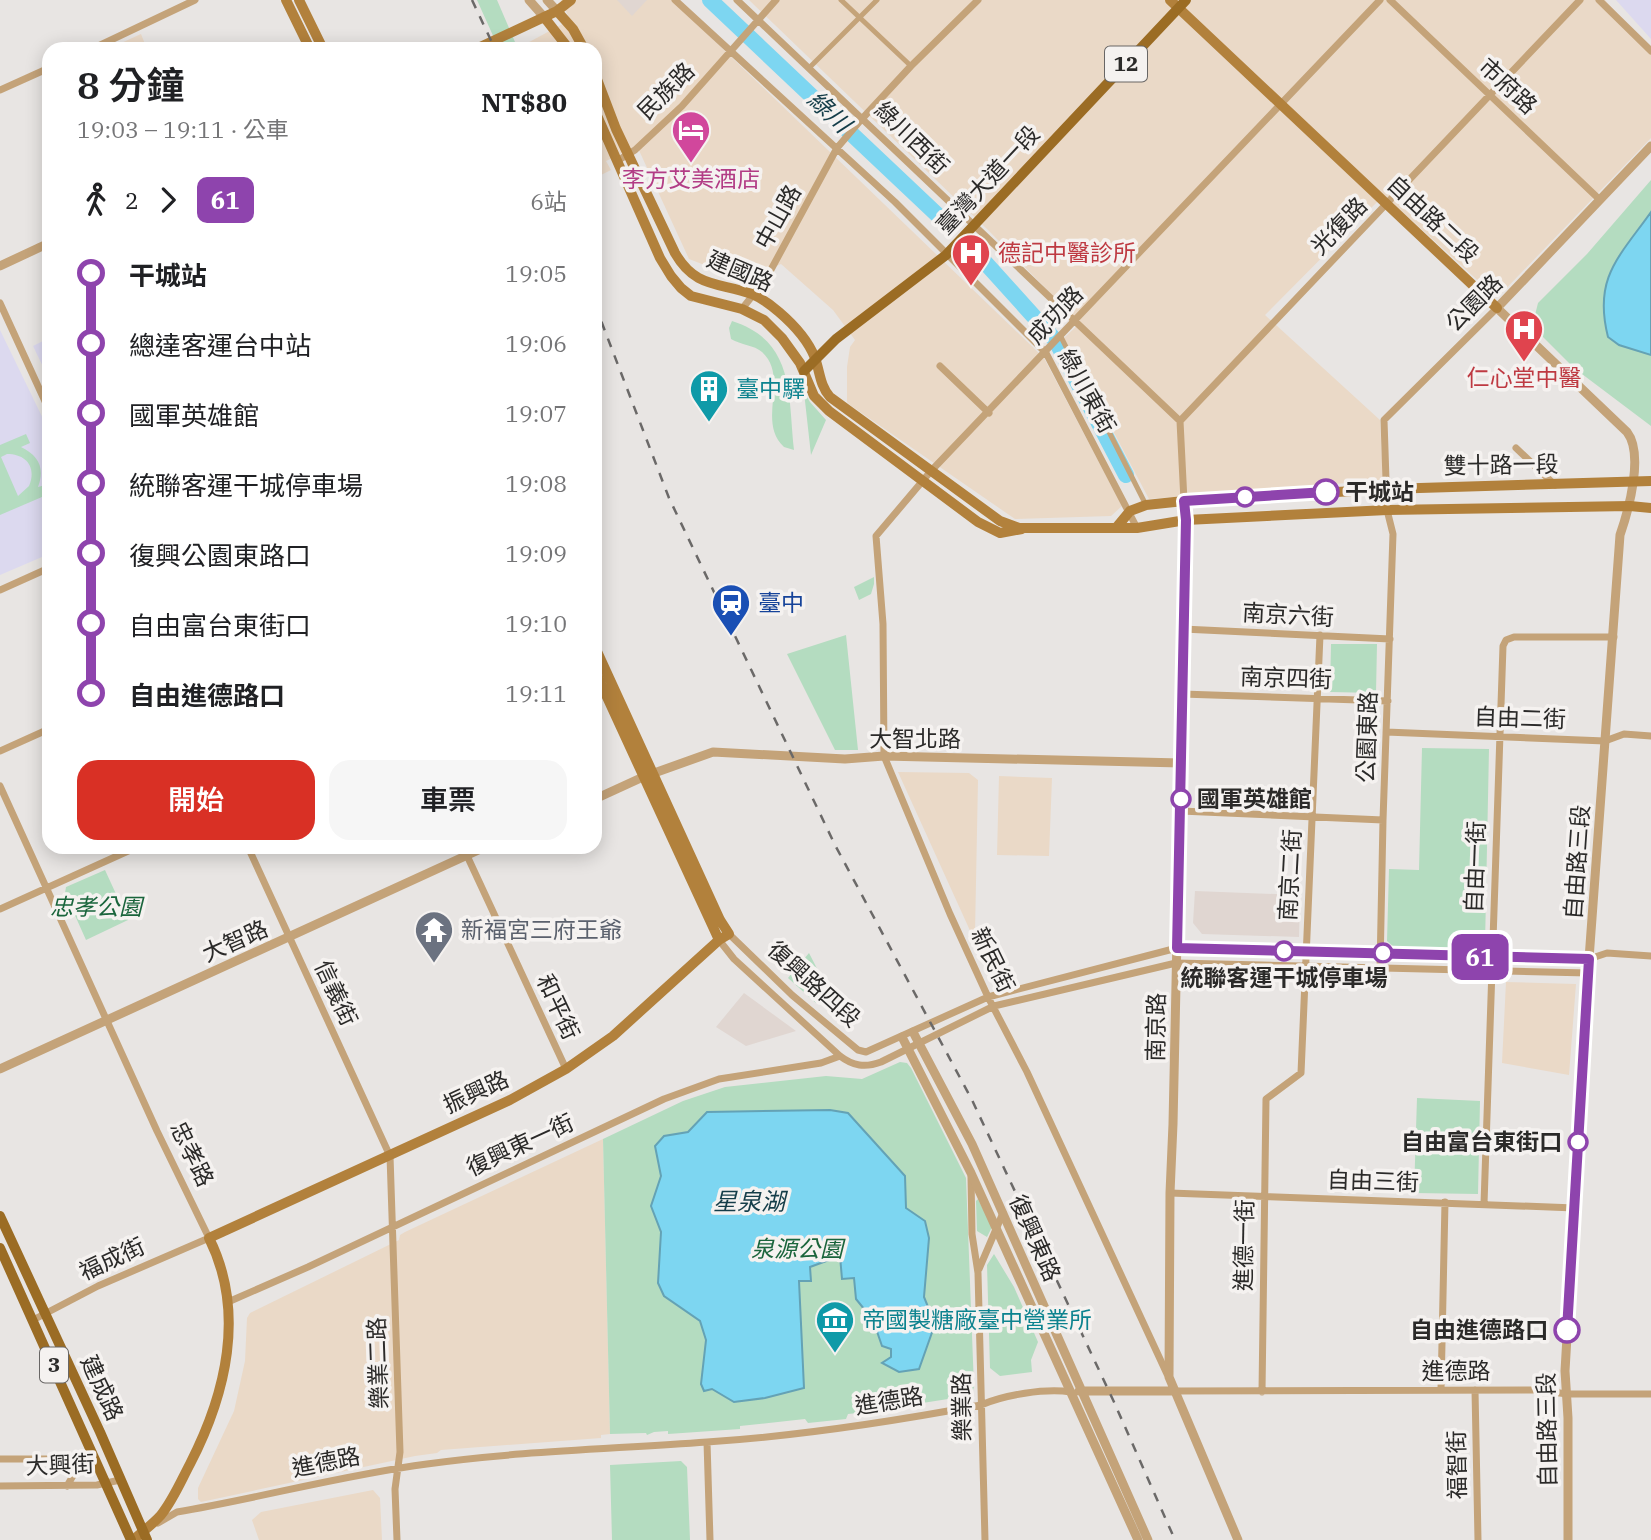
<!DOCTYPE html>
<html lang="zh-TW">
<meta charset="utf-8">
<style>
body{margin:0;font-family:"IBM Plex Serif","Noto Sans TC",serif;background:#f6f6f6;color:#202124;height:100vh;display:flex;flex-direction:column;font-size:26px;white-space:nowrap}
*{box-sizing:border-box;margin:0}
p{font-size:23px;color:#757577}
.icon{flex:none;width:38px;height:38px;fill:none;stroke:currentColor;stroke-width:2;stroke-linecap:round;stroke-linejoin:round}
.map{position:relative;flex:1;overflow:hidden}
.sheet{position:absolute;left:42px;top:42px;width:560px;height:812px;display:flex;flex-direction:column;background:#fff;border-radius:21px;box-shadow:0 4px 18px #0003}
.sheet>*{flex:none}
.badge{padding:0 14px;border-radius:10px;font-size:24px;line-height:46px}
.map>.badge{position:absolute;translate:-50% -50%;box-shadow:0 0 0 4px #fff}
.legs{display:flex;align-items:center;gap:10px;height:77px;padding:0 35px;font-size:23px}
.legs p{margin-inline-start:auto}
.head{display:flex;align-items:center;justify-content:space-between;height:119px;padding:0 35px}
h1{font-size:38px;font-weight:600;line-height:52px}
.button{display:flex;gap:14px;margin-top:auto;padding:14px 35px}
.button a{flex:1;height:80px;border-radius:21px;background:#d93025;color:#fff;font-size:28px;font-weight:600;line-height:80px;text-align:center}
.button a+a{background:#f6f6f6;color:#202124}
ul{padding:0 35px;list-style:none}
li{display:flex;align-items:center;gap:24px;height:70px;font-size:26px}
li i{display:grid;place-items:center;width:10px;height:100%;margin:0 9px;background:currentColor}
li i::after{content:'';width:18px;height:18px;margin:-9px;border:5px solid;border-radius:50%;background:#fff}
li p{margin-inline-start:auto}
li:first-child i{background:linear-gradient(#0000 50%,currentColor 0)}
li:last-child i{background:linear-gradient(currentColor 50%,#0000 0)}
.map>svg:first-child{display:block}
.commercial{fill:#ead9c7}
.built{fill:#e0d6d1}
.education{fill:#dcd9ef}
.green{fill:#b4dcc0;fill-rule:evenodd}
.water{fill:#7dd6f1;stroke:#64a2b5;stroke-width:2}
.lines{fill:none;stroke-linecap:round;stroke-linejoin:round}
.river{stroke:#7dd6f1;stroke-width:16}
.pedestrian{stroke:#c4a379;stroke-width:5}
.minor{stroke:#c4a379;stroke-width:7}
.tertiary{stroke:#c4a379;stroke-width:9}
.secondary{stroke:#b2813c;stroke-width:10}
.primary{stroke:#9b6c24;stroke-width:10}
.rail{stroke:#6b6968;stroke-width:2.5;stroke-dasharray:9 9;stroke-linecap:butt}
.line-1-casing{stroke:#fff;stroke-width:16}
.line-1{stroke:#8e44ad;stroke-width:10}
.stop-1-dot{fill:#fff;stroke:#8e44ad;stroke-width:3.5}
.labels{text-anchor:middle;stroke-width:7;stroke-linejoin:round;paint-order:stroke}
.shield{fill:#f5f2f0;stroke:#686665;stroke-width:2}
.shield-label{font-size:21px;font-weight:bold;fill:#2b2a29}
.street-label{font-size:23px;fill:#2b2a29;stroke:#f5f2f0}
.hotel-label{font-size:23px;fill:#b23c85;stroke:#f5f2f0}
.health-label{font-size:23px;fill:#be3a42;stroke:#f5f2f0;text-anchor:start}
.culture-label{font-size:23px;fill:#0d838f;stroke:#f5f2f0;text-anchor:start}
.stop-label{font-size:23px;font-weight:bold;fill:#2b2a29;stroke:#f5f2f0;text-anchor:start}
.transit-label{font-size:23px;fill:#164399;stroke:#f5f2f0;text-anchor:start}
.park-label{font-size:23px;font-style:italic;fill:#1a653c;stroke:#f5f2f0}
.worship-label{font-size:23px;fill:#5b616d;stroke:#f5f2f0;text-anchor:start}
.water-label{font-size:24px;font-style:italic;fill:#143d49;stroke:#f5f2f0}
</style>
<div class="map">
<svg width="1651" height="1540" viewBox="0 0 1651 1540">
<rect width="100%" height="100%" fill="#e8e5e3"/>
<path class="commercial" d="M561 0H672L1044 358 1122 506 1111 516 1015 519 850 405 847 402V367L850 347 855 340 833 310 781 264 761 273 733 276 689 259 637 146 606 161 611 170 595 178V49H521L520 47 570 20Z
M749 0H1605L1651 52V138L1497 298 1384 195 1265 315 1380 420 1383 480 1149 499 1064 338 1080 323 987 229Z
M141 34 147 49H108Z
M898 772 969 773 978 780 975 933 972 935Z
M999 776 1052 778 1049 856 997 855Z
M1506 982 1576 984 1569 1075 1502 1063Z
M603 1139 610 1434 601 1435V1438L441 1450 437 1453 415 1456 201 1502 198 1499V1488L234 1411 245 1361 247 1318 250 1313 399 1240 400 1235 405 1232Z
M373 1490 380 1498 382 1540H259L252 1520 261 1512Z"/>
<path class="built" d="M617 0H647L632 16Z
M1195 891 1300 895 1299 937 1202 934 1193 923Z
M744 993 796 1031 746 1046 716 1027Z"/>
<path class="education" d="M1616 0H1651V39Z
M0 330 49 431V554L0 575Z
M49 338V379L33 346Z"/>
<path class="green" d="M477 0H497L518 49H499Z
M1651 180V426L1574 368 1539 333 1534 319 1538 303 1587 254Z
M732 321C795 341 788 395 794 450L784 447C756 421 790 378 762 352 754 345 741 345 731 339L729 328Z
M804 392 810 402 826 420 811 455Z
M26 434 30 443 21 447C39 456 45 468 38 487L49 484V494L0 515V445ZM7 454C26 454 37 467 29 486L18 496 1 457Z
M874 577V584L871 594 859 600 854 587Z
M846 635 858 750H835L787 654Z
M1331 644H1377L1376 693 1330 692Z
M1422 748 1489 749 1485 945 1478 951 1394 947 1387 941 1389 869 1419 870Z
M105 870 128 920 86 940 65 893 66 887Z
M809 953 827 988 816 1003 788 978Z
M900 1062 907 1063 911 1068 966 1178 974 1387 971 1395 949 1401 948 1399 916 1404 915 1407 848 1414 846 1419 808 1423 805 1419 740 1426V1429L668 1434V1431L654 1432 647 1435 646 1433 610 1434 603 1139 683 1101 725 1087 826 1076 862 1079Z
M1417 1098 1480 1101 1478 1194 1414 1193Z
M978 1199 992 1227 987 1237 977 1231 976 1201Z
M994 1254 1014 1287 1038 1342 1031 1360 1032 1372 1000 1376 990 1368 987 1265Z
M681 1461 687 1467 690 1540H612L610 1465Z"/>
<path class="water" d="M1651 212V355L1619 345 1608 337C1593 278 1619 257 1651 212Z
M830 1110 848 1113 905 1176 906 1208 925 1221 929 1238 924 1297 935 1324 919 1369 899 1372 882 1363 891 1357V1349L882 1346 873 1320 856 1299 854 1278 842 1279 840 1256 810 1267 811 1281H799L804 1388 765 1398 734 1402 712 1389 704 1391 701 1384 706 1340 700 1321 664 1296 658 1283 661 1232 651 1206 661 1176 655 1146 664 1136 688 1132 707 1112Z"/>
<g class="lines">
<path class="river" d="M710 0 947 224
M972 248 1056 341 1126 475"/>
<path class="pedestrian" d="M841 0 911 66
M809 68 877 0
M1061 337 1146 505"/>
<path class="minor" d="M675 0 895 202 1046 353 1137 528
M737 0 1180 421
M1390 0 1599 199
M1599 0 1651 51
M92 49 195 0
M0 90 49 68
M617 161 635 150 682 106 776 0
M0 303 49 410
M742 309 767 277 837 148 860 121 911 66 978 0
M940 366 989 413
M1516 448 1555 485
M1184 501 1180 421 1580 0
M0 590 49 568
M1183 629 1390 639
M1182 694 1388 701
M1386 732 1605 741 1624 734 1651 736
M0 751 49 729
M0 786 157 1131 209 1238 98 1286 33 1320
M1181 811 1383 820
M248 847 390 1156 400 1452 395 1489 397 1540
M463 847 566 1069
M0 909 137 847
M729 934 792 995 858 1050 866 1052 988 997 1177 948 1589 959 1607 953 1651 956
M719 940 734 959 840 1056C853 1066 865 1068 881 1062L994 1006 1176 963 1588 973
M1380 968 1383 820 1393 534 1387 510 1384 420 1497 308
M971 1177 972 1234 978 1273 985 1540
M1170 1193 1575 1208
M1484 1204 1503 646 1506 640 1514 637H1614
M979 1269 1003 1213
M228 1302 308 1267 664 1099 719 1079 821 1063 840 1056
M1167 1374 1027 1072 988 997 950 914 884 756 883 624 876 536 931 471 1380 0
M1441 1390 1445 1202
M1475 1390 1478 1540
M1175 1391 1538 1390 1567 1394H1651
M1262 1392 1266 1099 1301 1073 1320 635
M707 1442 710 1540
M0 1459H94
M65 1460 72 1465 74 1474 67 1486
M0 1486 97 1485 120 1480
M158 1523 177 1512C260 1498 343 1475 427 1464 520 1451 614 1449 707 1442 799 1436 890 1422 981 1405 1004 1395 1045 1388 1071 1392"/>
<path class="tertiary" d="M529 0 544 17
M547 0 557 11
M0 266 49 243
M1184 501 1186 520 1173 1124 1170 1193 1169 1377 1238 1540
M595 799 643 777 713 752 845 759 884 756 1181 763
M913 1032 972 1144 1148 1540
M902 1037 971 1173 1138 1540
M0 1069 485 847
M1079 1391H1175
M1568 1540V1418L1565 1371 1589 959 1620 535C1629 509 1644 454 1627 432L1497 308 1651 146"/>
<path class="secondary" d="M286 0 310 49
M299 0 323 49
M1170 0 1497 308
M557 11 573 29 584 49
M544 17 569 49
M476 49 557 11 571 0
M595 74 616 129 675 253C695 288 718 282 752 294 761 298 771 305 779 312 793 324 808 340 815 358 820 372 820 386 830 397L1000 521 1019 528H1137L1186 520 1387 510 1630 506 1651 508
M595 111 660 258 671 276 681 288 691 296 742 309 764 320 782 338 800 363 814 396 829 411 978 522 1000 533 1022 529
M1116 528 1130 511 1146 505 1184 501 1387 489 1651 481
M595 671 719 940
M133 1540C142 1532 153 1524 161 1515 173 1500 181 1481 190 1464 226 1394 246 1312 209 1238L510 1100 566 1069 613 1036 719 940 729 934 720 920 595 647"/>
<path class="primary" d="M804 371 836 339 946 255 1186 0
M0 1216 100 1432 147 1540
M0 1248 131 1540"/>
<path class="rail" d="M472 0 495 49
M595 305 669 498 835 845 972 1100 1114 1402 1175 1540"/>
</g>
<g class="lines">
<g class="line-1-casing">
<path id="line-1" d="M1326 492 1184 501 1186 520 1177 948 1589 959 1567 1330"/>
</g>
<use href="#line-1" class="line-1"/>
</g>
<defs>
<g id="hotel-pin" transform="scale(2.0125)"><path d="M0 17L-7.5 6A9.5 9.5 0 1 1 7.5 6Z" fill="#d1479c" stroke="#f5f2f0"/><path d="M-6-4.5h1.5V1H6V5H4.5V3h-9V5H-6ZM-4 0a1.8 1.8 0 1 1 3.6 0ZM.5 0V-2.5h3Q6-2.5 6 0Z" fill="#fff"/></g>
<g id="hospital-pin" transform="scale(2.0125)"><path d="M0 17L-7.5 6A9.5 9.5 0 1 1 7.5 6Z" fill="#e0444e" stroke="#f5f2f0"/><path d="M-5-5h3v3.5h4V-5h3V5h-3V1.5h-4V5h-3Z" fill="#fff"/></g>
<g id="building-pin" transform="scale(2.0125)"><path d="M0 17L-7.5 6A9.5 9.5 0 1 1 7.5 6Z" fill="#0f9aa8" stroke="#f5f2f0"/><path d="M-4-6H4V6H1V3H-1V6H-4ZM-2.5-4.3h1.7v1.8h-1.7ZM.8-4.3h1.7v1.8H.8ZM-2.5-1h1.7V.8h-1.7ZM.8-1h1.7V.8H.8Z" fill="#fff"/></g>
<g id="station-pin" transform="scale(2.0125)"><path d="M0 17L-7.5 6A9.5 9.5 0 1 1 7.5 6Z" fill="#1a4fb4" stroke="#f5f2f0"/><path d="M-3-6H3Q5-6 5-4V2Q5 4 3 4L4.5 6H3L1.5 4h-3L-3 6H-4.5L-3 4Q-5 4-5 2V-4Q-5-6-3-6ZM-3.5-4v3h7v-3ZM-3.5 1v1.5H-2V1ZM2 1v1.5H3.5V1Z" fill="#fff"/></g>
<g id="temple-pin" transform="scale(2.0125)"><path d="M0 17L-7.5 6A9.5 9.5 0 1 1 7.5 6Z" fill="#6b7280" stroke="#f5f2f0"/><path d="M0-6L5-2H3V0L6.5 2.5H4V6H1.5V3h-3V6H-4V2.5H-6.5L-3 0V-2H-5Z" fill="#fff"/></g>
<g id="museum-pin" transform="scale(2.0125)"><path d="M0 17L-7.5 6A9.5 9.5 0 1 1 7.5 6Z" fill="#0f9aa8" stroke="#f5f2f0"/><path d="M0-6L6-3V-2H-6V-3ZM-5-1h2V3h-2ZM-1-1h2V3h-2ZM3-1h2V3H3ZM-6 4H6V6H-6Z" fill="#fff"/></g>
</defs>
<g fill-rule="evenodd">
<use href="#hotel-pin" x="691" y="130"/>
<use href="#hospital-pin" x="971" y="253"/>
<use href="#hospital-pin" x="1524" y="329"/>
<use href="#building-pin" x="709" y="389"/>
<use href="#station-pin" x="731" y="603"/>
<use href="#temple-pin" x="434" y="930"/>
<use href="#museum-pin" x="835" y="1320"/>
</g>
<g class="stop-1-dot">
<circle cx="1326" cy="492" r="12"/>
<circle cx="1245" cy="497" r="9"/>
<circle cx="1181" cy="799" r="9"/>
<circle cx="1284" cy="951" r="9"/>
<circle cx="1383" cy="953" r="9"/>
<circle cx="1578" cy="1142" r="9"/>
<circle cx="1567" cy="1330" r="12"/>
</g>
<g class="labels">
<g class="shield">
<rect x="1105" y="46.5" width="42" height="35" rx="5"/>
<rect x="40" y="1347.5" width="28" height="35" rx="5"/>
</g>
<g class="shield-label">
<text x="1126" y="71">12</text>
<text x="54" y="1372">3</text>
</g>
<g class="street-label">
<text transform="translate(1508 86) rotate(43)" y="8">市府路</text>
<text transform="translate(666 91) rotate(-45)" y="8">民族路</text>
<text transform="translate(912 138) rotate(44)" y="8">綠川西街</text>
<text transform="translate(988 180) rotate(-47)" y="8">臺灣大道一段</text>
<text transform="translate(778 217) rotate(-61)" y="8">中山路</text>
<text transform="translate(1433 219) rotate(43)" y="8">自由路二段</text>
<text transform="translate(1339 226) rotate(-46)" y="8">光復路</text>
<text transform="translate(740 271) rotate(23)" y="8">建國路</text>
<text transform="translate(1474 303) rotate(-45)" y="8">公園路</text>
<text transform="translate(1055 315) rotate(-47)" y="8">成功路</text>
<text transform="translate(1087 391) rotate(61)" y="8">綠川東街</text>
<text transform="translate(1501 465) rotate(-1)" y="8">雙十路一段</text>
<text transform="translate(1288 615) rotate(3)" y="8">南京六街</text>
<text transform="translate(1286 678) rotate(2)" y="8">南京四街</text>
<text transform="translate(1520 718) rotate(2)" y="8">自由二街</text>
<text transform="translate(1367 737) rotate(-88)" y="8">公園東路</text>
<text x="915" y="747">大智北路</text>
<text transform="translate(1577 862) rotate(-86)" y="8">自由路三段</text>
<text transform="translate(1475 867) rotate(-88)" y="8">自由一街</text>
<text transform="translate(1290 875) rotate(-87)" y="8">南京二街</text>
<text transform="translate(235 941) rotate(-24)" y="8">大智路</text>
<text transform="translate(993 960) rotate(64)" y="8">新民街</text>
<text transform="translate(814 984) rotate(42)" y="8">復興路四段</text>
<text transform="translate(336 993) rotate(65)" y="8">信義街</text>
<text transform="translate(558 1007) rotate(65)" y="8">和平街</text>
<text transform="translate(1156 1027) rotate(-89)" y="8">南京路</text>
<text transform="translate(476 1092) rotate(-25)" y="8">振興路</text>
<text transform="translate(520 1145) rotate(-25)" y="8">復興東一街</text>
<text transform="translate(192 1154) rotate(64)" y="8">忠孝路</text>
<text transform="translate(1373 1181) rotate(2)" y="8">自由三街</text>
<text transform="translate(1035 1238) rotate(66)" y="8">復興東路</text>
<text transform="translate(1244 1245) rotate(-89)" y="8">進德一街</text>
<text transform="translate(112 1259) rotate(-25)" y="8">福成街</text>
<text transform="translate(378 1363) rotate(-92)" y="8">樂業二路</text>
<text x="1456" y="1379">進德路</text>
<text transform="translate(102 1388) rotate(65)" y="8">建成路</text>
<text transform="translate(889 1401) rotate(-9)" y="8">進德路</text>
<text transform="translate(962 1407) rotate(-91)" y="8">樂業路</text>
<text transform="translate(1547 1430) rotate(-91)" y="8">自由路三段</text>
<text transform="translate(326 1462) rotate(-11)" y="8">進德路</text>
<text transform="translate(60 1465) rotate(-2)" y="8">大興街</text>
<text transform="translate(1457 1465) rotate(-91)" y="8">福智街</text>
</g>
<g class="hotel-label">
<text x="691" y="187">李方艾美酒店</text>
</g>
<g class="health-label">
<text x="998" y="261">德記中醫診所</text>
<text x="1524" y="386" text-anchor="middle">仁心堂中醫</text>
</g>
<g class="culture-label">
<text x="736" y="397">臺中驛</text>
<text x="862" y="1328">帝國製糖廠臺中營業所</text>
</g>
<g class="stop-label">
<text x="1345" y="500">干城站</text>
<text x="1197" y="807">國軍英雄館</text>
<text x="1284" y="986" text-anchor="middle">統聯客運干城停車場</text>
<text x="1562" y="1150" text-anchor="end">自由富台東街口</text>
<text x="1548" y="1338" text-anchor="end">自由進德路口</text>
</g>
<g class="transit-label">
<text x="758" y="611">臺中</text>
</g>
<g class="park-label">
<text x="96" y="915">忠孝公園</text>
<text x="797" y="1257">泉源公園</text>
</g>
<g class="worship-label">
<text x="461" y="938">新福宮三府王爺</text>
</g>
<g class="water-label">
<text transform="translate(829 112) rotate(43)" y="8">綠川</text>
<text x="749" y="1210">星泉湖</text>
</g>
</g>
</svg>
<b class="badge" style="left:1480px;top:957px;background:#8e44ad;color:#fff">61</b>
<section class="sheet">
<div class="head"><div><h1>8 分鐘</h1><p>19:03 – 19:11 · 公車</p></div><b>NT$80</b></div>
<div class="legs"><svg class="icon" aria-label="walk" viewBox="0 0 24 24"><circle cx="13" cy="4" r="2"/><path d="M13 8l-2 6 4 7M11 14l-3 7M7 12l3-4h3l4 4"/></svg>2<svg class="icon" aria-label="forward" viewBox="0 0 24 24"><path d="M9 5l7 7-7 7"/></svg><b class="badge" style="background:#8e44ad;color:#fff">61</b><p>6站</p></div>
<ul>
<li><i style="color:#8e44ad"></i><b>干城站</b><p>19:05</p></li>
<li><i style="color:#8e44ad"></i><span>總達客運台中站</span><p>19:06</p></li>
<li><i style="color:#8e44ad"></i><span>國軍英雄館</span><p>19:07</p></li>
<li><i style="color:#8e44ad"></i><span>統聯客運干城停車場</span><p>19:08</p></li>
<li><i style="color:#8e44ad"></i><span>復興公園東路口</span><p>19:09</p></li>
<li><i style="color:#8e44ad"></i><span>自由富台東街口</span><p>19:10</p></li>
<li><i style="color:#8e44ad"></i><b>自由進德路口</b><p>19:11</p></li>
</ul>
<div class="button"><a>開始</a><a>車票</a></div>
</section>
</div>
